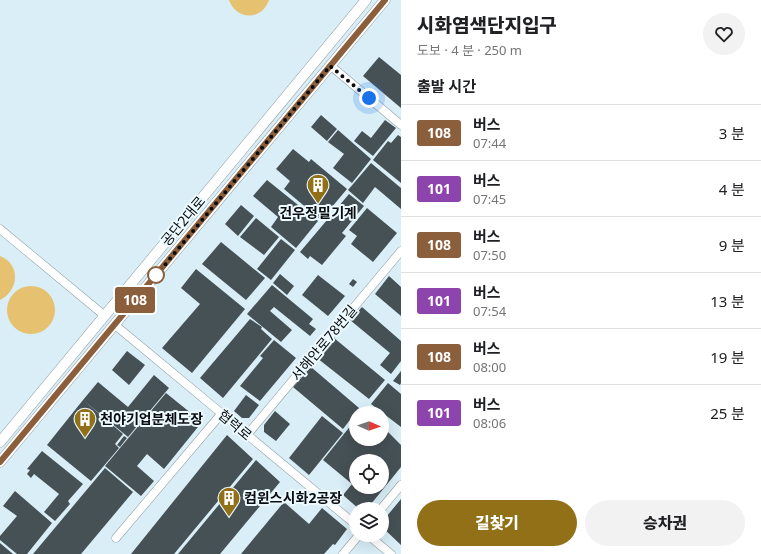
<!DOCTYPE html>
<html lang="ko">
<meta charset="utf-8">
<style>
body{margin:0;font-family:"Noto Sans","Noto Sans KR",sans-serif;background:#f2f2f2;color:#202124;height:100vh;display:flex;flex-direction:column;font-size:15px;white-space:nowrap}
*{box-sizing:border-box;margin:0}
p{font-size:13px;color:#757577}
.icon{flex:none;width:22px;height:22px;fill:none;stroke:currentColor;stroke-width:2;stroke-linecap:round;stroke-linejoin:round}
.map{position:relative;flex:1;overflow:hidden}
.details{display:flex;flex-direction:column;background:#fff;width:360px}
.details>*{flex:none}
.badge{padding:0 8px;border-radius:3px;font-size:14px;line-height:26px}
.needle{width:26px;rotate:92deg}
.buttons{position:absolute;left:349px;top:406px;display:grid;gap:8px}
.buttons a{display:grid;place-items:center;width:40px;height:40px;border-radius:50%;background:#fff;box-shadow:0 4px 16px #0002;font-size:20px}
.you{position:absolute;width:20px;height:20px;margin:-10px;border:3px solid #fff;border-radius:50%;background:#1a73e8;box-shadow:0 0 0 6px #1a73e833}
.map>.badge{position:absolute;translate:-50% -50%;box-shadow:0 0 0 2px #fff}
h2{padding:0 16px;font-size:15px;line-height:36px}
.round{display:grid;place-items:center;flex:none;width:42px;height:42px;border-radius:21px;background:#f2f2f2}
.overview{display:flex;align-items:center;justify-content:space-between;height:68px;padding:0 16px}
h1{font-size:19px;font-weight:800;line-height:30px}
.cta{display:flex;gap:8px;margin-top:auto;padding:8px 16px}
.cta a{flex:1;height:46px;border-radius:24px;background:#927017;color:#fff;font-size:16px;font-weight:800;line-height:46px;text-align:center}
.cta a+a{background:#f2f2f2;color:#202124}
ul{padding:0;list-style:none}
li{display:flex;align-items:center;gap:12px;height:56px;padding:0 16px;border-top:1px solid #e0e0e0}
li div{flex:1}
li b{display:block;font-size:15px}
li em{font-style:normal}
li .badge{min-width:44px;font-weight:700;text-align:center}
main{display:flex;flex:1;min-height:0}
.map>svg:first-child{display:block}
.built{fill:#d9eef7;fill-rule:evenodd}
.water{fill:#e6c170}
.building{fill:#465155;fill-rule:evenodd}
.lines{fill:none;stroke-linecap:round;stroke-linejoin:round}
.minor-casing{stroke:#919da1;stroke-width:9}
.major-casing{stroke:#919da1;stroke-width:11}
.minor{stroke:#fff;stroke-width:8}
.major{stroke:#fff;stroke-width:10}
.line-casing{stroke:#fff;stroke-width:9}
.line{stroke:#8b5e3c;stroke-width:6}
.walk{stroke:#090d0f;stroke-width:4;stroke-dasharray:0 7.2}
.stop-dot{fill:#fff;stroke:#8b5e3c;stroke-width:2}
.labels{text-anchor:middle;stroke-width:4;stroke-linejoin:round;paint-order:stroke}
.poi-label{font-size:14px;font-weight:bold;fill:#090d0f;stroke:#ecf9fe;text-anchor:start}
.street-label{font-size:14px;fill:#090d0f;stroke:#ecf9fe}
</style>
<main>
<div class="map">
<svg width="401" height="554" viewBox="0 0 401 554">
<rect width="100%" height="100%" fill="#ecf9fe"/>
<path class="built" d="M0 0H401V554H0ZM356 413H382V439H356ZM356 461H382V487H356ZM356 509H382V535H356Z"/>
<path class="water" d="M229 0H269C262 21 236 20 229 0Z
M0 256C21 264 19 291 0 300Z
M7 310a24 24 0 1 1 48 0a24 24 0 1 1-48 0Z"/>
<path class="building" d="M379 57 401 75V108L363 76Z
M321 115 337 129 327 141 311 127Z
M385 120 396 128 373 156 354 141 362 131 371 138Z
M338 130 371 159 352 183 333 168 344 154 328 142Z
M398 135 401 137V183L373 160 388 141 391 143Z
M293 149 309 162 311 159 347 189 321 220 284 189 290 181 276 169Z
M371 163 401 188V209L375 187 363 203 348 190Z
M267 180 318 221 296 248 271 227 278 217 253 196Z
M349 194 364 206 342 233 346 236 322 265 310 256 308 259 300 252Z
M241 205 254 216 238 236 225 224Z
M367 208 397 233 373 262 351 244 357 236 349 230Z
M256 218 279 237 264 255 240 237Z
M281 239 295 250 271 280 257 269Z
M221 242 265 278 246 300 202 264Z
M196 269 245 309 192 373 162 348 200 304 181 288Z
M280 274 294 286 287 295 273 283Z
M318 275 345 296 328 316 302 295Z
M389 276 401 287V316L375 294Z
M353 279 357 282 353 287 349 284Z
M272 285 313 319 309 324 316 329 310 336 274 307 270 311 292 330 281 342 247 314Z
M362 307 401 341V361L391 374 380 365 390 353 350 320Z
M250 319 262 327 261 329 272 339 223 398 200 378Z
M334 338 385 380 369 399 317 358Z
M274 340 296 358 260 401 240 386 263 358 260 356Z
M127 351 145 365 129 385 112 370Z
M311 367 359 408 343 429 293 387Z
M401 371V383L400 385 393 381Z
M154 375 169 388 128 437 83 400 98 382 128 407Z
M388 383 401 394V427L371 404Z
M166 393 202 422 164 469 147 454 137 466 154 481 141 496 105 466Z
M246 395 259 405 249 418H242L234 411Z
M83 400 123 434 115 444 119 448 91 481 47 445Z
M275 411 290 424 276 441 264 432V425Z
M322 416 343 433 309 475 289 458Z
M356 419V439H382V426L401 445V467L367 509H359L343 495 352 484 323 460ZM356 461H382V487H356Z
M227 435 253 459 174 554H131Z
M124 436 127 438 120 447 117 445Z
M42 451 83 484 68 501 70 504 55 521 44 512 59 494 34 474 31 478 27 474 30 470 27 469Z
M256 460 280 482 220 554H178Z
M105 468 133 492 81 554H33Z
M15 491 52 523 27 554H17L0 540V536L17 516 3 506Z
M401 499V545L382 527V522Z
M284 502 309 524 322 508 347 529 335 545 333 544 324 554H241Z
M0 543 13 554H0Z"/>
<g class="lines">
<g class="minor-casing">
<path id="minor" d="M331 66 401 125
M0 229 105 316
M115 325 356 525
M247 435 401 251
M381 509 401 485
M368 535 391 554
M116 538 222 413
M343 554 359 535"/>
</g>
<g class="major-casing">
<path id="major" d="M0 442 366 0
M0 462 385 0"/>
</g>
<use href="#minor" class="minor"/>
<use href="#major" class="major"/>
</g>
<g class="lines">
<g class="line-casing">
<path id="line" d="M0 462 385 0"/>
</g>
<use href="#line" class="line"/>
<path class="walk" d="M156 275 154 278 330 66 369 98"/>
</g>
<defs>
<g id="building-pin" transform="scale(1.15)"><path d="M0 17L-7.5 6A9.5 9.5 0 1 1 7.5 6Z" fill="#927017" stroke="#ecf9fe"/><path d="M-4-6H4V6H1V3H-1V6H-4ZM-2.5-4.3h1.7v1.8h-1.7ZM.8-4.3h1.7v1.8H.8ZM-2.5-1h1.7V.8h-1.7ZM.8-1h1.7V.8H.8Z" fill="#fff"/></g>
</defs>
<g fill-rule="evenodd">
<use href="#building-pin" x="318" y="185"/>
<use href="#building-pin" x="85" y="419"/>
<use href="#building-pin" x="229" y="498"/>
</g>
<circle class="stop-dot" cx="156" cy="275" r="8"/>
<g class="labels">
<g class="poi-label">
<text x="318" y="218" text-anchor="middle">건우정밀기계</text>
<text x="100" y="424">천야기업분체도장</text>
<text x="244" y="503">컴윈스시화2공장</text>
</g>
<g class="street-label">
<text transform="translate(183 221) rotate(-50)" y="5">공단2대로</text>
<text transform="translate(324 343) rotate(-50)" y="5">서해안로78번길</text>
<text transform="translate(235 425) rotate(40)" y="5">협력로</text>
</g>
</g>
</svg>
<div class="buttons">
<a><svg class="needle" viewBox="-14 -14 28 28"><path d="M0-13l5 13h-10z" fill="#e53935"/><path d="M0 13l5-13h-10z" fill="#757577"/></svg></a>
<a><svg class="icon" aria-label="locate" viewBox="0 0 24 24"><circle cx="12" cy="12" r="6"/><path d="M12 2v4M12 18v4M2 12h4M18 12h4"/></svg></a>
<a><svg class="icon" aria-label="layers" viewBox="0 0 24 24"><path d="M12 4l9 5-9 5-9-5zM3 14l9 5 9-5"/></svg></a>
</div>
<div class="you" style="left:369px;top:98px"></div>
<b class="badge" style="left:135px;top:300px;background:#8b5e3c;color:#fff">108</b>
</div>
<section class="details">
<div class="overview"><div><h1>시화염색단지입구</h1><p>도보 · 4 분 · 250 m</p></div><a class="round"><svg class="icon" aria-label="heart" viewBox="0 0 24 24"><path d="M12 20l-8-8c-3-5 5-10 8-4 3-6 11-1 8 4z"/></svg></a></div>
<h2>출발 시간</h2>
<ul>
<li><span class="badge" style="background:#8b5e3c;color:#fff">108</span><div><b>버스</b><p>07:44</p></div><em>3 분</em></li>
<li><span class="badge" style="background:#8e44ad;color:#fff">101</span><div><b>버스</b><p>07:45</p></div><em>4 분</em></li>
<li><span class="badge" style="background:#8b5e3c;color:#fff">108</span><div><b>버스</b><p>07:50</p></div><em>9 분</em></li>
<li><span class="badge" style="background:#8e44ad;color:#fff">101</span><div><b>버스</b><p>07:54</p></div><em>13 분</em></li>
<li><span class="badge" style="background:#8b5e3c;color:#fff">108</span><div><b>버스</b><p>08:00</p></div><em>19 분</em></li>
<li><span class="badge" style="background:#8e44ad;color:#fff">101</span><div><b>버스</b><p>08:06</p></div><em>25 분</em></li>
</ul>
<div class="cta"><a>길찾기</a><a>승차권</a></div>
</section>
</main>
